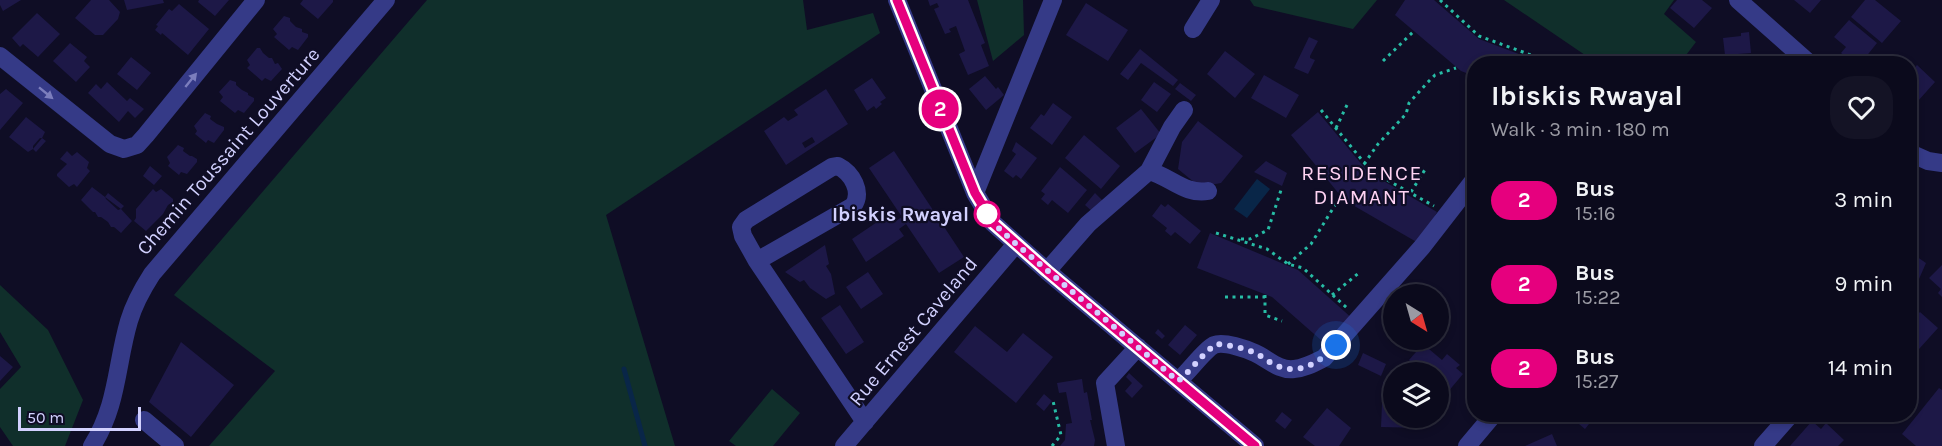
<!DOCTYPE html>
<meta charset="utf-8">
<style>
body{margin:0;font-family:Karla,sans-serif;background:#141325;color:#f1f3f6;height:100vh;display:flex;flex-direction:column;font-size:22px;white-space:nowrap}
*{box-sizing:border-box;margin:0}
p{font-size:20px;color:#9a9aa3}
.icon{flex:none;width:33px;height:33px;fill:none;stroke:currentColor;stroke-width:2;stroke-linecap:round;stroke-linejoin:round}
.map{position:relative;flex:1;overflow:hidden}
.drawer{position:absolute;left:1467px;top:56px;width:450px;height:366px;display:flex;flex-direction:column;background:#0b0a1c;border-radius:24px;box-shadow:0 3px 9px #0003,0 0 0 2px #2b2b3b}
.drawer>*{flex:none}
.badge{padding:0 12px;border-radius:20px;font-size:21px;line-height:39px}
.needle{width:39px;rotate:143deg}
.tools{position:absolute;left:1383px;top:284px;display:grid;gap:12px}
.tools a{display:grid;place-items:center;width:66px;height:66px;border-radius:50%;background:#0b0a1c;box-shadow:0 3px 9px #0003,0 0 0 2px #2b2b3b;font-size:30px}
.scale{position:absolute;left:18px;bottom:15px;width:123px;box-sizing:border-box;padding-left:6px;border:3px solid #d2d1ff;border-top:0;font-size:16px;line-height:21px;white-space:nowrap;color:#d2d1ff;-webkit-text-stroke:4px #0f0d25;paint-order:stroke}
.you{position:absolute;width:30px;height:30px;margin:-15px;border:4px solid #fff;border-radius:50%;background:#1a73e8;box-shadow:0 0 0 9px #1a73e833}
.map>.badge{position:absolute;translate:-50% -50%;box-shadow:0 0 0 3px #fff}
.round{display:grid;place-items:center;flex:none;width:63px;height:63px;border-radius:24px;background:#141325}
.headline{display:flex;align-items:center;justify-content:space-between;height:102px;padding:0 24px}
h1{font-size:28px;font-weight:700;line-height:45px}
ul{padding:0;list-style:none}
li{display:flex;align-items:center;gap:18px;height:84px;padding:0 24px}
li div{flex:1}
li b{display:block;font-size:22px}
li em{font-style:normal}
li .badge{min-width:66px;font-weight:700;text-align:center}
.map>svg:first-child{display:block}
.green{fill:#102f2b}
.water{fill:#092648}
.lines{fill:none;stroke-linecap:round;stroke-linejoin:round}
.stream{stroke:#092648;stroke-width:5}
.building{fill:#1d1847;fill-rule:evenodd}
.path{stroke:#27bca5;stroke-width:3;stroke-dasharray:3 4.5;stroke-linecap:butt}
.minor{stroke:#353a87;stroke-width:18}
.oneway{fill:#7c7ebd}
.line-casing{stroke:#fff;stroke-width:14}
.line{stroke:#e6007e;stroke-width:9}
.walk{stroke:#d2d1ff;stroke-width:6;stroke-dasharray:0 10.8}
.stop-dot{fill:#fff;stroke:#e6007e;stroke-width:3}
.labels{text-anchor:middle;stroke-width:4.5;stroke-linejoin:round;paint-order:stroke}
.street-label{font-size:20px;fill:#d2d1ff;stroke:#0f0d25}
.stop-label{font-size:20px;font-weight:bold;fill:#d2d1ff;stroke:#0f0d25;text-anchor:end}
.neighbourhood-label{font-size:21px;letter-spacing:1.5px;fill:#ffd3f3;stroke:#0f0d25}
</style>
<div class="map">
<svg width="1942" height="446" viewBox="0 0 1942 446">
<rect width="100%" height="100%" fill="#0f0d25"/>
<path class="green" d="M427 0H803L807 30 873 13 880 33 606 215 675 446H209L275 371 174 295Z
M977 0H1023L1024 35 993 61Z
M1250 0H1377L1353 29 1254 6Z
M1504 0H1674L1664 14 1696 42 1680 63H1660L1585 55Z
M0 285 48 330 83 400 65 446H13L0 427V389L21 367 0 332Z
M772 389 800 413 773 446H736L729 441Z"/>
<path class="water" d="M1257 179 1270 189 1247 218 1234 209Z"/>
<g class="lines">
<path class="stream" d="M624 369 645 446"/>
</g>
<path class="building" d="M0 0H21L3 11 0 5Z
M91 0H109L120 12 118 19 103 35H95L75 18Z
M124 0H163L164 3 127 10Z
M199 0H229L215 16 198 2Z
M303 0H333V2L318 19 300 4Z
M928 0H968L985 43 981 45 989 66 968 75 959 54 965 51 956 26 949 29 951 32 945 34 934 9 939 7 937 3 930 6Z
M1405 0H1434L1479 39 1543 63H1474V76L1461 71 1395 15Z
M1677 0H1702L1712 8 1694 28 1670 8Z
M1794 0H1821L1810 13Z
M1865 0H1875L1901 21 1882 43 1851 17Z
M1086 3 1128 30 1108 61 1066 35Z
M179 4 209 29 188 55 162 33 161 35 155 30 158 26 156 25 169 9 172 11Z
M37 13 60 34 38 57 23 44 20 47 12 38Z
M284 16 290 18V21L296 27 302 29V32L308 34V37L298 50 292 47 289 50 274 37 277 34 273 29Z
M1849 20 1877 43 1861 63H1853L1841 53 1846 47 1834 37Z
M1749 32 1751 53 1725 55 1723 38 1741 36V33Z
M1309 37 1318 41 1310 56V58L1315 60 1308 74 1294 68Z
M70 43 87 57 84 61 90 67 76 82 53 61Z
M257 48H260L263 53 269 58H272L275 64 278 63 282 69 271 81 265 78 262 81 247 68 250 65 247 60Z
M1140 49 1178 80 1173 86 1141 63 1128 80 1120 74Z
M1225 51 1255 74 1235 98 1207 74Z
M131 57 151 73 137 90 117 74Z
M1917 65 1935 82 1918 101 1910 94V73Z
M1264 75 1299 95 1286 118 1251 98Z
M985 76 996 89 998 87 1004 95 986 110 969 89Z
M872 78 886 98 880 102 882 104 876 109 874 106 867 111 854 90Z
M230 80 236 82V85L242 90 248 93V95L254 98V101L244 113 238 110 235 113 220 101 223 97 219 92Z
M107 82 127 101 130 98 144 109 135 118 128 111 119 122 88 93 96 84 101 89Z
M1154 82 1171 94 1157 112 1141 100Z
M1180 83 1196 95 1191 101 1175 89Z
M6 89 23 103 0 130V94Z
M826 89 848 124 786 165 764 131 784 117 788 121 798 115 794 110ZM812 137 815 142 805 148 802 143Z
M1053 103 1072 117 1052 145 1030 128 1041 114 1044 116Z
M1141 109 1161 134 1135 153 1116 128Z
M1318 112 1368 172 1437 212 1420 244 1344 200 1291 135Z
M205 113 211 116 210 119 217 124 224 127V130L214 143 208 140 206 143 195 134 197 131 194 126Z
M26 117 45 132 42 138H40L33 146V149L42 138 46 141 36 152 33 149 28 152 9 137Z
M1198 121 1243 156 1221 183 1200 187 1178 169 1182 142Z
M1084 135 1120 166 1101 189 1065 158Z
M1016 142 1037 158 1021 179 1016 175 1013 178 1004 171 1016 154 1012 151Z
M178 145 184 148 183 151 190 156H192L197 159V162L187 174 181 172 179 175 168 166 170 163 167 157Z
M67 151 72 156 77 152 89 162 87 168 90 171 77 187 74 184 69 187 57 176V174L67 164 60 159Z
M894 151 964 257 939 273 906 224 899 229 904 236 866 262 852 239 889 214 894 222 902 217 869 168Z
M1266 161 1287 173 1282 186 1254 172Z
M150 166 162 176 154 185 143 176Z
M1060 167 1087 190 1068 213 1052 200 1048 205 1041 199 1045 194 1041 191Z
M92 187 105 197 108 193 124 206 121 209 132 221 121 233 114 227H111L108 222 101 217H98L95 212H93L81 200ZM105 197 121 209 118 210 106 199Z
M153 189 156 192 161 189 173 199V202L168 205 163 214 146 231 134 221 136 218V209Z
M1095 193 1105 203 1095 214 1085 205Z
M1910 195 1917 201 1910 211Z
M1161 204 1165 207 1168 204 1201 231 1190 244 1175 232 1171 236 1165 231 1167 228 1152 216Z
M1210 233 1298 270 1354 320 1330 348 1272 297 1197 268Z
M825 245 829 264 826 266 831 274 835 294 826 299 810 288 804 280 800 282 785 272Z
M1910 252 1926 263 1912 295 1910 293Z
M1942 265V297L1938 293 1941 289 1929 278Z
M868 272 883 294 861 309 846 287Z
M840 305 864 342 846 354 821 318Z
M1910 312 1915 317 1920 312 1938 328 1910 359Z
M1185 325 1197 335 1180 355 1168 345Z
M975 326 1007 352 1023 333 1053 357 1016 403 954 352Z
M1158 329 1165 336 1162 339 1155 333Z
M181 342 234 385 191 437 149 402Z
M1423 344 1442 360 1447 354 1460 365 1456 368 1463 374 1447 393 1438 386V372H1423L1409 360Z
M1363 353 1386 364 1381 376 1358 365Z
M0 356 13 367 0 381Z
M1129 373 1143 386 1132 398 1125 391 1132 383 1126 377Z
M1082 379 1084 393 1087 392 1092 420H1090L1095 440 1094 446H1060L1065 440 1066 424 1072 423 1066 392 1059 393 1057 383Z
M1383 382H1394V417H1428V420H1425L1424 428 1381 427Z
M1939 388 1942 390V446H1916L1902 434Z
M1044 394 1052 401 1044 411 1036 404Z
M1327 408 1351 428 1339 446H1315L1303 437Z
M1282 412 1292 420 1285 429 1275 421Z
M1567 414H1597L1585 429Z
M1847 414H1861L1855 421Z
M1812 421 1821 429 1826 423 1844 440 1838 446H1790Z
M1552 434 1557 446H1525Z"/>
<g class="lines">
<path class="path" d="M1440 0 1479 36 1553 63
M1383 61 1413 32
M1321 110 1371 171 1434 206
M1336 128 1347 105
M1364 164 1378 144 1406 114 1409 103 1427 83 1435 75 1456 68
M1411 192 1426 168
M1216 233 1267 249 1288 264 1303 268 1347 308
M1241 239H1250L1268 230 1282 187
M1288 264 1311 244 1340 197
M1265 295V315L1282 321
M1332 295 1360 272
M1225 297H1265
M1052 446 1061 435 1053 401"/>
<path class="minor" d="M897 0 975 193 993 223 1047 271 1255 446
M1738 0 1809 63
M1193 29 1211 0
M0 56 110 144 124 149 137 145 146 135 256 0
M1910 153 1928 161 1942 163
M1149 171 1172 127 1184 110
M975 193 1053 0
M757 261 853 206C863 192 852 173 838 166L832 167 746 220 741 227 743 236 757 261 865 422
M1047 271 1088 224 1149 171C1171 177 1185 195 1208 191
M1178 381C1189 372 1204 350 1214 345 1224 341 1246 349 1255 353 1268 359 1279 371 1294 369 1305 368 1314 363 1324 358L1422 247 1474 180
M144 420 175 446
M92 446C118 405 116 365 129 321 134 304 143 288 152 274L386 0
M844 446 1016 244
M1116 446 1105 383 1138 347
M1467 446 1494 414
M1763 446 1791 414"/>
</g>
<defs><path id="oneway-solid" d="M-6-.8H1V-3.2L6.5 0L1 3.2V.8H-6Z" transform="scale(1.5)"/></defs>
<g class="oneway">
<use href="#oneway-solid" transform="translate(191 80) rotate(-51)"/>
<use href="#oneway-solid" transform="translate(46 93) rotate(39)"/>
</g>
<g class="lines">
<g class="line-casing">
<path id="line" d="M897 0 975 193 993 223 1047 271 1255 446"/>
</g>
<use href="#line" class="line"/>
<path class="walk" d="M987 214 984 208 993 223 1016 244 1178 381C1192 370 1201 355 1216 344 1228 345 1241 347 1253 352 1260 355 1266 360 1273 364 1297 377 1320 363 1336 345"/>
</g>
<circle class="stop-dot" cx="987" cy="214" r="12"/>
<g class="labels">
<g class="street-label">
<text transform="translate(228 151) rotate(-49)" y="7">Chemin Toussaint Louverture</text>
<text transform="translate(913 331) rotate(-50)" y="7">Rue Ernest Caveland</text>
</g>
<g class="stop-label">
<text x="969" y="221">Ibiskis Rwayal</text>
</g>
<g class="neighbourhood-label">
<text x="1362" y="180">RESIDENCE<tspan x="1362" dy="24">DIAMANT</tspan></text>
</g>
</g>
</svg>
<div class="tools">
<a><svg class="needle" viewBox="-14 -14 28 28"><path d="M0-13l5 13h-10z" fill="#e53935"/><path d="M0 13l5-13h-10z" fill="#9a9aa3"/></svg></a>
<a><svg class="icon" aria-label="layers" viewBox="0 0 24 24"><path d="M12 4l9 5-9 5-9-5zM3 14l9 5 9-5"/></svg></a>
</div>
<div class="scale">50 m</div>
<div class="you" style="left:1336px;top:345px"></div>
<b class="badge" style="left:940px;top:109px;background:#e6007e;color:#fff">2</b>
<section class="drawer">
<div class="headline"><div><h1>Ibiskis Rwayal</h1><p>Walk · 3 min · 180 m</p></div><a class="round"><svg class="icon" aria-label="heart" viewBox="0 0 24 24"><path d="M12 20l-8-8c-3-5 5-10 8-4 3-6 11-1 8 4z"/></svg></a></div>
<ul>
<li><span class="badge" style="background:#e6007e;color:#fff">2</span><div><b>Bus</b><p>15:16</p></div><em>3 min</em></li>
<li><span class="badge" style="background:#e6007e;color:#fff">2</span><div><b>Bus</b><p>15:22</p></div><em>9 min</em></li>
<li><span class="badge" style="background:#e6007e;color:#fff">2</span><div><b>Bus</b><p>15:27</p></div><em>14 min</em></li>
</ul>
</section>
</div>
